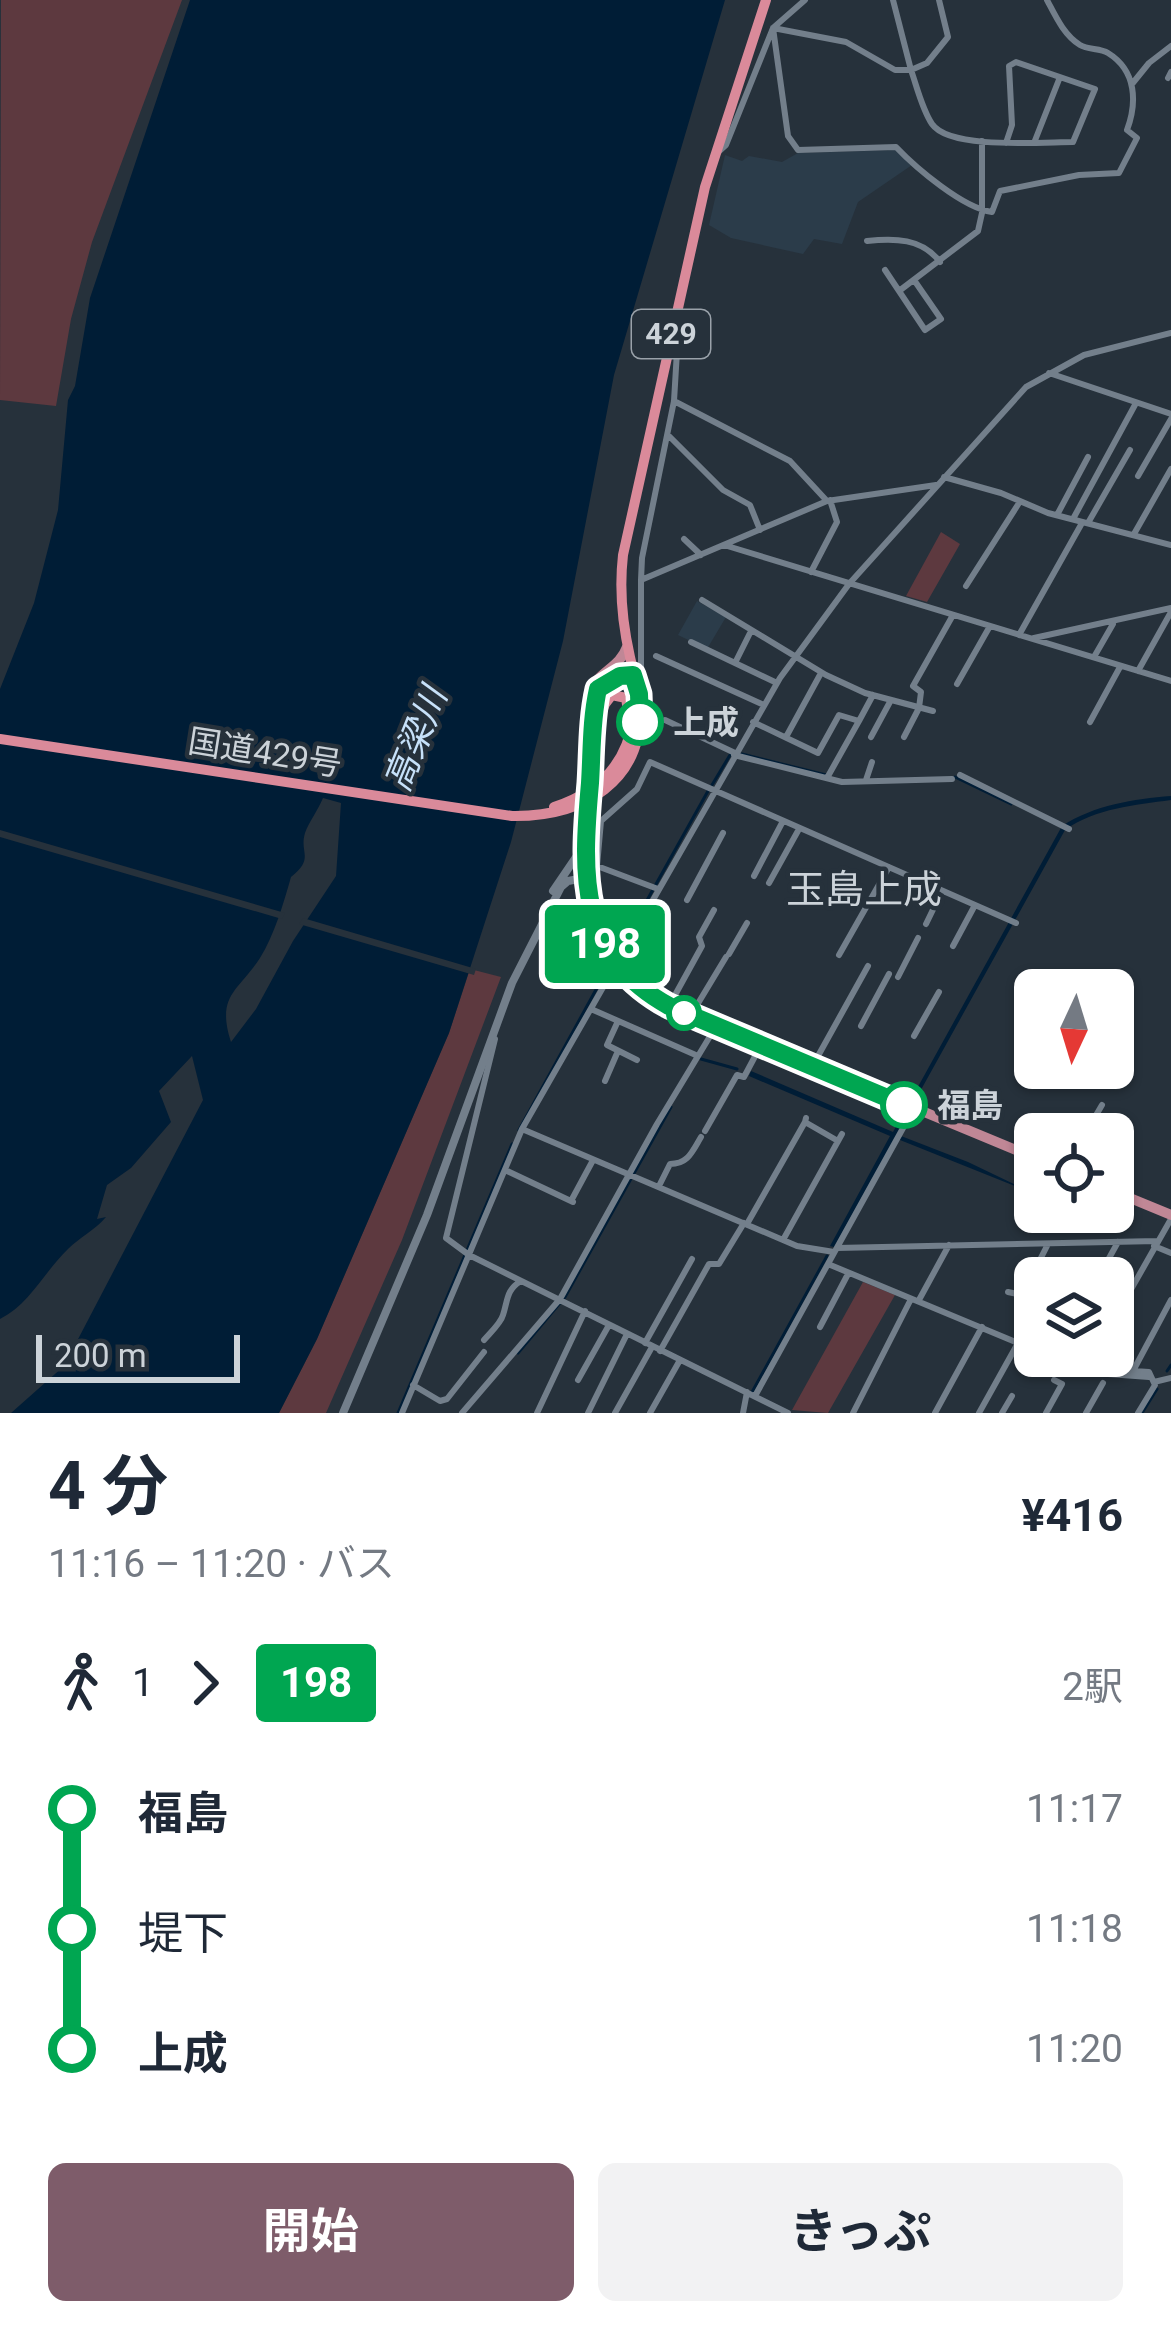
<!DOCTYPE html>
<html lang="ja">
<meta charset="utf-8">
<style>
body{margin:0;font-family:Roboto,"Noto Sans JP",sans-serif;background:#f2f2f3;color:#1f2937;height:100vh;display:flex;flex-direction:column;font-size:45px;white-space:nowrap}
*{box-sizing:border-box;margin:0}
p{font-size:39px;color:#747a83}
.icon{flex:none;width:66px;height:66px;fill:none;stroke:currentColor;stroke-width:2;stroke-linecap:round;stroke-linejoin:round}
.map{position:relative;height:1413px;overflow:hidden}
.details{display:flex;flex-direction:column;background:#fff;flex:1}
.details>*{flex:none}
.badge{padding:0 24px;border-radius:9px;font-size:42px;line-height:78px}
.needle{width:78px;rotate:184deg}
.buttons{position:absolute;left:1014px;top:969px;display:grid;gap:24px}
.buttons a{display:grid;place-items:center;width:120px;height:120px;border-radius:18px;background:#fff;box-shadow:0 3px 9px #0004;font-size:60px}
.scale{position:absolute;left:36px;bottom:30px;width:204px;box-sizing:border-box;padding-left:12px;border:6px solid #ccd3d9;border-top:0;font-size:33px;line-height:42px;white-space:nowrap;color:#ccd3d9;-webkit-text-stroke:9px #26313b;paint-order:stroke}
.map>.badge{position:absolute;translate:-50% -50%;box-shadow:0 0 0 6px #fff}
.legs{display:flex;align-items:center;gap:18px;height:132px;padding:0 48px;font-size:39px}
.legs p{margin-inline-start:auto}
.head{display:flex;align-items:center;justify-content:space-between;height:204px;padding:0 48px}
h1{font-size:66px;font-weight:700;line-height:90px}
.primary-button{display:flex;gap:24px;margin-top:auto;padding:24px 48px}
.primary-button a{flex:1;height:138px;border-radius:18px;background:#7e5c6a;color:#fff;font-size:48px;font-weight:700;line-height:138px;text-align:center}
.primary-button a+a{background:#f2f2f3;color:#1f2937}
ul{padding:0 48px;list-style:none}
li{display:flex;align-items:center;gap:42px;height:120px;font-size:45px}
li i{display:grid;place-items:center;width:18px;height:100%;margin:0 15px;background:currentColor}
li i::after{content:'';width:30px;height:30px;margin:-15px;border:9px solid;border-radius:50%;background:#fff}
li p{margin-inline-start:auto}
li:first-child i{background:linear-gradient(#0000 50%,currentColor 0)}
li:last-child i{background:linear-gradient(currentColor 50%,#0000 0)}
.map>svg:first-child{display:block}
.built{fill:#2b3c4a}
.green{fill:#5d393f}
.water{fill:#001d36;fill-rule:evenodd}
.pier{fill:#26313b}
.lines{fill:none;stroke-linecap:round;stroke-linejoin:round}
.stream{stroke:#001d36;stroke-width:3}
.minor{stroke:#737f8b;stroke-width:6}
.tertiary{stroke:#737f8b;stroke-width:8}
.primary{stroke:#c08796;stroke-width:10}
.trunk{stroke:#da8a9a;stroke-width:10}
.line-1-casing{stroke:#fff;stroke-width:27}
.line-1{stroke:#00a651;stroke-width:18}
.stop-1-dot{fill:#fff;stroke:#00a651;stroke-width:6}
.labels{text-anchor:middle;stroke-width:9;stroke-linejoin:round;paint-order:stroke}
.shield{fill:#26313b;stroke:#9aa2aa;stroke-width:3}
.shield-label{font-size:30px;font-weight:bold;fill:#ccd3d9}
.stop-label{font-size:33px;font-weight:bold;fill:#ccd3d9;stroke:#26313b;text-anchor:start}
.street-label{font-size:33px;fill:#ccd3d9;stroke:#26313b}
.water-label{font-size:36px;font-style:italic;fill:#c7e1f9;stroke:#26313b}
.quarter-label{font-size:39px;fill:#ccd3d9;stroke:#26313b}
</style>
<div class="map">
<svg width="1171" height="1413" viewBox="0 0 1171 1413">
<rect width="100%" height="100%" fill="#26313b"/>
<path class="built" d="M898 150 912 165 858 202 842 244 814 239 803 254 731 238 709 225 725 155 742 161 749 156 782 162 798 153Z
M697 601 726 617 707 649 678 635Z"/>
<path class="green" d="M1 0H182L92 242 71 319 56 406 0 400Z
M941 532 960 544 927 602 906 596Z
M470 969 501 977 402 1240 326 1413H279L317 1339 449 1033Z
M863 1282 895 1295 828 1413 792 1410Z"/>
<path class="water" d="M190 0H725L614 375 563 641 511 842 449 1033 317 1339 279 1413H11L64 1366 203 1100 192 1056 159 1091 171 1122 131 1168 107 1185 97 1219 106 1217C94 1231 80 1237 68 1249 44 1272 30 1304 0 1319V689L34 603 58 510 68 400 75 386 90 298ZM323 798 341 803 336 876 293 941 256 1009 231 1042C216 995 238 992 260 958 274 936 284 902 291 877 315 858 299 853 305 833 309 822 318 810 323 798Z
M1171 796V800C1135 805 1096 808 1065 830L917 1097 901 1136 968 1162 1035 1194 895 1138 834 1247 830 1246 890 1136 749 1076 751 1071 893 1132 1062 826C1094 805 1134 799 1171 796Z"/>
<path class="pier" d="M0 830 285 913 282 919 0 837Z
M303 918 476 969 474 975 299 924Z"/>
<g class="lines">
<path class="stream" d="M742 754 826 775
M955 777 1011 804
M712 785 730 755
M641 911 708 791
M701 1059 737 1069
M519 1130 598 986
M518 1353 565 1297 671 1107
M1167 1371 1171 1365
M751 1394 827 1256
M398 1413 512 1144
M1142 1413 1157 1389"/>
<path class="minor" d="M893 0 911 70 927 63 948 37 939 0
M773 28 788 136 798 150 896 147C916 168 963 208 992 212L1000 191 1079 175 1119 173 1137 138 1127 130C1137 103 1137 71 1108 53 1100 48 1088 50 1080 45 1064 35 1056 17 1047 0
M773 28 846 42 895 70H911C917 87 922 109 932 124 950 150 1043 142 1073 142L1095 89 1016 62 1009 66 1012 125 1006 143
M1168 78 1171 72
M1132 84 1149 63 1171 46
M1034 143 1060 77
M716 154 726 145 773 28 805 0
M867 241C894 238 922 238 940 262
M885 270 925 330 941 319 914 280
M899 291 978 231 982 213V141
M1049 373 1171 414
M674 401 790 461 827 501
M669 436 723 490 750 505 760 530
M1138 476 1171 419
M944 477 1001 493 1048 513 1171 545
M1057 515 1088 457
M1073 519 1136 403
M1088 523 1130 450
M1134 534 1171 469
M684 539 701 555
M724 545 1171 681
M811 572 837 522 830 500
M641 580 642 558 674 401 679 318
M966 586 1019 503
M702 600 826 675 865 693 933 711
M1019 635 1082 523
M1034 638 1171 608
M691 642 777 683
M656 656 764 705
M1094 657 1113 624
M735 663 751 631
M1138 671 1171 612
M957 684 990 626
M641 689V580L827 501 936 485
M665 720 735 753
M859 721 873 695
M753 722 818 753 839 715 859 721 827 778
M1090 722 1120 667
M786 737 821 673
M871 737 891 700
M904 737 919 708 921 692 913 686 953 615
M734 755 842 782 952 779
M960 775 1069 829
M866 780 872 762
M754 876 783 821
M769 883 799 829
M658 889 597 866 601 821 637 789 650 762 1016 923
M687 900 723 833
M926 924 942 891
M953 946 975 905
M729 954 747 923
M839 955 889 867
M898 977 918 938
M669 1006 702 946 699 937 714 910
M591 1009 698 1056
M691 1015 726 957
M618 1021 607 1045 637 1060
M861 1026 889 974
M914 1036 939 992
M495 1039 446 1238 469 1255 788 1413
M813 1065 868 966
M605 1081 618 1051
M806 1118 805 1122 838 1141
M522 1129 797 1246 834 1252
M705 1131 737 1075 744 1077 760 1047
M1085 1134 1102 1105
M505 1170 573 1202
M659 1186 670 1164C688 1164 692 1152 701 1137
M571 1201 592 1162
M747 1224 805 1122
M783 1240 842 1134
M1154 1246 1171 1253
M837 1248 1157 1241
M828 1264 1035 1350
M1098 1278 1118 1242
M1008 1292 1022 1295 1048 1244
M919 1300 949 1245
M1113 1321 1171 1219
M820 1327 848 1274
M484 1340C490 1333 501 1323 503 1315 508 1300 506 1290 521 1281
M645 1343 692 1259
M660 1351 709 1264H719L744 1223
M1093 1356 1087 1368 1149 1372 1155 1385 1138 1413
M1054 1359 1081 1372 1149 1377
M1133 1371 1171 1300
M578 1380 609 1325
M1154 1382 1171 1378
M413 1385 440 1401 447 1399 484 1352
M755 1396 913 1110
M402 1413 522 1129 780 678 849 584 1026 387 1084 355 1171 333
M462 1413 560 1299 657 1124 715 1028
M537 1413 585 1311
M588 1413 627 1334
M615 1413 652 1347
M650 1413 680 1360
M743 1413 747 1392
M853 1413 911 1299
M935 1413 982 1327
M979 1413 1018 1343
M1002 1413 1012 1396
M1046 1413 1062 1384 1054 1380
M1086 1413 1103 1383"/>
<path class="tertiary" d="M553 891 585 844
M343 1413 427 1215 512 983 561 887 568 881 584 878"/>
<path class="primary" d="M633 675 620 676 598 689C591 719 592 753 590 783 583 874 576 956 669 1006L1035 1158
M590 693C597 671 619 669 627 647
M1113 1191 1171 1215"/>
<path class="trunk" d="M593 735 605 704 612 695 626 698 630 724
M0 739 512 816C583 817 645 782 640 703 639 687 633 672 630 657 622 622 619 590 623 555L705 187 766 0
M554 807C597 793 626 766 633 720"/>
</g>
<g class="lines">
<g class="line-1-casing">
<path id="line-1" d="M640 722 639 694 633 675 620 676 598 689C591 720 592 752 590 783 582 873 577 956 669 1006L904 1105"/>
</g>
<use href="#line-1" class="line-1"/>
</g>
<g class="stop-1-dot">
<circle cx="640" cy="722" r="21"/>
<circle cx="684" cy="1013" r="15"/>
<circle cx="904" cy="1105" r="21"/>
</g>
<g class="labels">
<rect class="shield" x="632" y="310" width="78" height="48" rx="9"/>
<g class="shield-label">
<text x="671" y="344">429</text>
</g>
<g class="stop-label">
<text x="673" y="734">上成</text>
<text x="937" y="1117">福島</text>
</g>
<g class="street-label">
<text transform="translate(265 752) rotate(9)" y="12">国道429号</text>
</g>
<g class="water-label">
<text transform="translate(415 739) rotate(-68)" y="13">高梁川</text>
</g>
<g class="quarter-label">
<text x="864" y="903">玉島上成</text>
</g>
</g>
</svg>
<div class="buttons">
<a><svg class="needle" viewBox="-14 -14 28 28"><path d="M0-13l5 13h-10z" fill="#e53935"/><path d="M0 13l5-13h-10z" fill="#747a83"/></svg></a>
<a><svg class="icon" aria-label="locate" viewBox="0 0 24 24"><circle cx="12" cy="12" r="6"/><path d="M12 2v4M12 18v4M2 12h4M18 12h4"/></svg></a>
<a><svg class="icon" aria-label="layers" viewBox="0 0 24 24"><path d="M12 4l9 5-9 5-9-5zM3 14l9 5 9-5"/></svg></a>
</div>
<div class="scale">200 m</div>
<b class="badge" style="left:605px;top:944px;background:#00a651;color:#fff">198</b>
</div>
<section class="details">
<div class="head"><div><h1>4 分</h1><p>11:16 – 11:20 · バス</p></div><b>¥416</b></div>
<div class="legs"><svg class="icon" aria-label="walk" viewBox="0 0 24 24"><circle cx="13" cy="4" r="2"/><path d="M13 8l-2 6 4 7M11 14l-3 7M7 12l3-4h3l4 4"/></svg>1<svg class="icon" aria-label="forward" viewBox="0 0 24 24"><path d="M9 5l7 7-7 7"/></svg><b class="badge" style="background:#00a651;color:#fff">198</b><p>2駅</p></div>
<ul>
<li><i style="color:#00a651"></i><b>福島</b><p>11:17</p></li>
<li><i style="color:#00a651"></i><span>堤下</span><p>11:18</p></li>
<li><i style="color:#00a651"></i><b>上成</b><p>11:20</p></li>
</ul>
<div class="primary-button"><a>開始</a><a>きっぷ</a></div>
</section>
